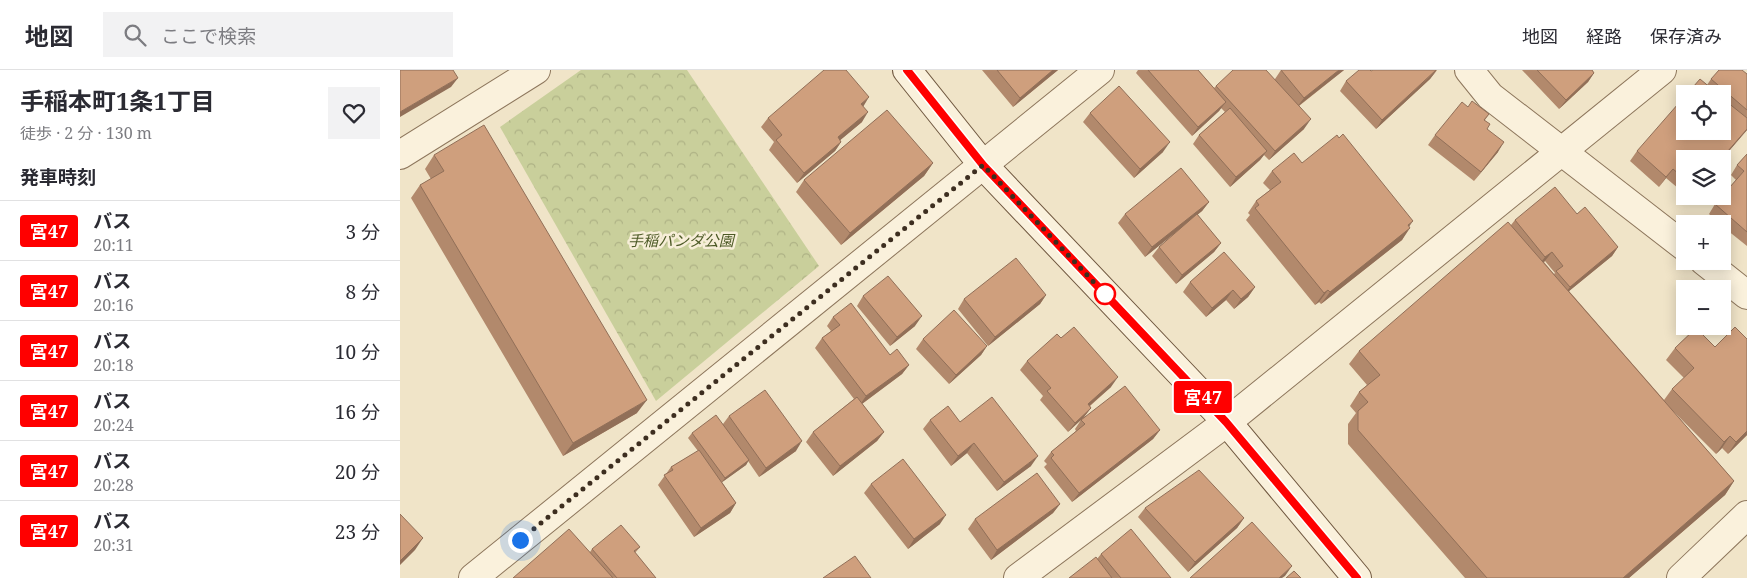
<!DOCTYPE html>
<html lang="ja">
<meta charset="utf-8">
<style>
body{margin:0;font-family:"Noto Serif","Noto Sans JP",serif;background:#f2f2f3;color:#2b2b33;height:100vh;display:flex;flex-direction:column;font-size:19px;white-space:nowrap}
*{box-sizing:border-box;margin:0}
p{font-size:16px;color:#7c7c81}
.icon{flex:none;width:28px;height:28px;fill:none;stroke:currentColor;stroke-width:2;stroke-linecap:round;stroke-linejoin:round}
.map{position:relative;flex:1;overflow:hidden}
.sheet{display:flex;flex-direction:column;background:#fff;width:400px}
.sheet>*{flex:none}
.badge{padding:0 10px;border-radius:4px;font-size:18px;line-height:32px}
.controls{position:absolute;left:1276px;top:15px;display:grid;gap:10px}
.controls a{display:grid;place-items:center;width:55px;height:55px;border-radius:0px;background:#fff;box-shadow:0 2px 12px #0003;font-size:25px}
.you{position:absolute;width:25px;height:25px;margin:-12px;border:4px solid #fff;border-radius:50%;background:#1a73e8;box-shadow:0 0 0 8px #1a73e833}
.map>.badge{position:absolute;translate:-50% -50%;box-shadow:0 0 0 2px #fff}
h2{padding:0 20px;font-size:19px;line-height:45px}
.round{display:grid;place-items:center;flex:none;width:52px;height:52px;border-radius:0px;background:#f2f2f3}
.summary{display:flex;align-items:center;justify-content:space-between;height:85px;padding:0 20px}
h1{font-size:24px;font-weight:700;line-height:38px}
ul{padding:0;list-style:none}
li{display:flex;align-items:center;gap:15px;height:60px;padding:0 20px;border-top:1px solid #e1e1e2}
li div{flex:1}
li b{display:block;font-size:19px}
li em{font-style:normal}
li .badge{min-width:55px;font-weight:700;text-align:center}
header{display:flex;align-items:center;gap:30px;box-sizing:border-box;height:70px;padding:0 25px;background:#fff;border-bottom:1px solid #e1e1e2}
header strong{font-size:24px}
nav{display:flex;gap:28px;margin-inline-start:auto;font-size:18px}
.search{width:350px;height:45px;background:#f2f2f3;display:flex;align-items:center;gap:12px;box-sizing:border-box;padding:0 18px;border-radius:0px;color:#7c7c81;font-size:19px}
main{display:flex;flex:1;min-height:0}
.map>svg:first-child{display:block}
.park{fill:url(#park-crowns)}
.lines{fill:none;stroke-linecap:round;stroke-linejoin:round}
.street-casing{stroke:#8d765c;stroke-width:30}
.secondary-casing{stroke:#6f573f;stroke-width:30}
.street{stroke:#faf1dc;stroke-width:28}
.secondary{stroke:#faf1dc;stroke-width:28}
.wall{fill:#b2896c;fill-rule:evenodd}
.shaded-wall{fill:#916f58}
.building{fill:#cf9f7d;stroke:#916f58}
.line-casing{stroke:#fff;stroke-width:11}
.line{stroke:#f00;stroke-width:8}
.walk{stroke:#3d2e20;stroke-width:5;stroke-dasharray:0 9}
.stop-dot{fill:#fff;stroke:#f00;stroke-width:2.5}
.labels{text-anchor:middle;stroke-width:5;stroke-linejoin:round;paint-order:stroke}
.park-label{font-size:15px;font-style:italic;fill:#4d5a26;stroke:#f7eed8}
</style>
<header>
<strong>地図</strong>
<div class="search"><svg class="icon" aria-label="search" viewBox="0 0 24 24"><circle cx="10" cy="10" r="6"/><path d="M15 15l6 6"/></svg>ここで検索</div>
<nav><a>地図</a><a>経路</a><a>保存済み</a></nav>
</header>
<main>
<section class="sheet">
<div class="summary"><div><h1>手稲本町1条1丁目</h1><p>徒歩 · 2 分 · 130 m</p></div><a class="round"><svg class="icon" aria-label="heart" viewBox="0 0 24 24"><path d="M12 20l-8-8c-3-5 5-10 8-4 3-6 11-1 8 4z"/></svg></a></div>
<h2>発車時刻</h2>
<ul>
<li><span class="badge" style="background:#f00;color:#fff">宮47</span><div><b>バス</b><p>20:11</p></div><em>3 分</em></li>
<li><span class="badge" style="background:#f00;color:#fff">宮47</span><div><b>バス</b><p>20:16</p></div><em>8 分</em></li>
<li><span class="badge" style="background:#f00;color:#fff">宮47</span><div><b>バス</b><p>20:18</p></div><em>10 分</em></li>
<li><span class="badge" style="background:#f00;color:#fff">宮47</span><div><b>バス</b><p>20:24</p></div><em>16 分</em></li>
<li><span class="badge" style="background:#f00;color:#fff">宮47</span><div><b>バス</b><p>20:28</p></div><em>20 分</em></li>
<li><span class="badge" style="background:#f00;color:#fff">宮47</span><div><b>バス</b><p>20:31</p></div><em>23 分</em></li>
</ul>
</section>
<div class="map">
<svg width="1347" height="508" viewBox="0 0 1347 508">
<defs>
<pattern id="park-crowns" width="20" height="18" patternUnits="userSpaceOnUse" patternTransform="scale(1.25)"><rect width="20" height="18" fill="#c9cf9b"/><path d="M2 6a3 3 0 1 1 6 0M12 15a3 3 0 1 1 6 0" fill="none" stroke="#aeb285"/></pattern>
</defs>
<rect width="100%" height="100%" fill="#f0e4c8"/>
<path class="park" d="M181 0H287L419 196 256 331 100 57Z"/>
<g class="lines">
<g class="street-casing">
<path id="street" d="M1069 0 1090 26 1285 177
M0 85 136 0
M1304 191 1347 225
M73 508 700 0
M618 508 827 352 1262 0
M1281 508 1347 445"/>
</g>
<g class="secondary-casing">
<path id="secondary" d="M507 0 583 95 827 352 957 508"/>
</g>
<use href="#street" class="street"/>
<use href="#secondary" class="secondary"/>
</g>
<path class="wall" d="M582 0H658L613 37Z
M738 0H798L814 18 816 16 875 9 881 0H944L899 36 904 59 869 90 864 85 860 90 830 117 793 74 799 65 825 42 821 38 819 41 792 66 736 3Z
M1037 0 1030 9 976 59 940 21 946 11 971 1Z
M1122 0H1192L1194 3 1188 12 1159 39Z
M1347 4V60L1322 89H1285V124L1266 108 1259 117 1230 91 1237 81 1322 61V24H1287L1307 15 1311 9Z
M463 36 462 52 440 70 441 72 435 81 397 113 369 80 374 72 361 57 368 48Z
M1068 37 1089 44 1085 50 1087 59 1098 82 1074 111 1028 75 1035 65Z
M690 43 763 82 734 108 683 52Z
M1347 84V176L1322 156V154H1320L1309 144 1315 134 1336 110 1331 105 1337 95Z
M34 85 237 343 163 386 11 128 20 115 31 109 25 99Z
M533 93 524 106 441 175 396 122 404 110Z
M902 93 1009 157 1002 170 921 234 919 232 915 235 846 150 850 145 848 143 856 131 870 120 863 113 872 101Z
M809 132 802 141 797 145 821 173 814 182 776 214 752 186 759 177 781 158 745 187 718 153 725 144Z
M1177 144 1218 177 1212 186 1169 221 1264 330 1272 319 1284 308 1266 290 1275 278 1296 258 1347 365 1328 384 1322 378 1316 384 1271 339 1334 411 1325 425 1229 508H1065L948 374V354L956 343 950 336 959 322 967 315 949 294 959 281 1111 155 1115 150ZM1145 191 1155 203 1154 204 1144 192Z
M790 212 855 217 848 227 834 239 826 230 806 247 783 222Z
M646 225 640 234 588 276 558 239 564 229Z
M463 226 515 256 490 276 457 236Z
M433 247 490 285 509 295 502 304 462 334 484 362 477 371 433 406 406 372 413 362 454 329 415 278 422 268 431 261 427 256Z
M523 269 587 276 581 285 549 314 516 279Z
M627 291 711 317 690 336 691 338 684 347 760 360 753 369 672 432 644 397 647 394 644 391 651 382 676 361 675 359 681 350 668 362 640 330 643 326 620 300Z
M329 346 396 381 359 407 348 391 346 395 322 412 336 433 330 443 294 467 258 415 271 397 298 381 288 368 292 363 323 354Z
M530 350 560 352 631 396 597 421 567 383 551 396 523 359Z
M471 414 540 454 508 479 464 423Z
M660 434 653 443 591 490 568 459 575 449Z
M745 438 844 448 837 458 788 502 738 447Z
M240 477 235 483 256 508H113L190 482 192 479Z
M701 484 771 508H669L697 489Z"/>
<path class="shaded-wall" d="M653 0H658L613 37 620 28Z
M939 0H944L897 37 904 28Z
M1037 0 1030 9 976 59 982 50Z
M1194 3 1188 12 1159 39 1166 30Z
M58 8 51 17 0 47V42Z
M469 27 463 37 461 34Z
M826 32 819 41 792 66 798 57Z
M468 42 462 52 432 77 438 67Z
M911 49 904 59 869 90 875 81Z
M1347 59V60L1322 89H1321Z
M441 72 435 81 397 113 404 103Z
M770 72 763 82 734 108 740 99Z
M1104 72 1098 82 1074 111 1081 102Z
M867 81 860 90 830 117 836 107Z
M533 93 524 106 441 175 450 163Z
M1273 99 1259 117 1266 107Z
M809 132 802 141 745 187 752 177Z
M1013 151 1006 161 1010 158 1002 170 921 234 930 222Z
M821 173 814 182 776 214 782 205Z
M1218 177 1212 186 1163 226 1170 217Z
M1152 182 1145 191 1138 196 1145 187Z
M855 217 848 227 834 239 841 229Z
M833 220 826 230 806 247 812 238Z
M928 220 919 232 915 235 924 223Z
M646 225 640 234 588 276 595 267Z
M522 246 515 256 490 276 497 267Z
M587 276 581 285 549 314 556 305Z
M509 295 502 304 459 336 466 326Z
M718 307 711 317 681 343 688 334Z
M247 330 237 343 163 386 173 373Z
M691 338 684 347 668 362 675 353Z
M760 360 753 369 672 432 679 423Z
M1347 361V365L1328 384 1336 372Z
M484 362 477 371 433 406 440 396Z
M1330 366 1322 378 1316 384 1324 372Z
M402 371 396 381 359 407 366 398Z
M574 373 567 383 551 396 558 386Z
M638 386 631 396 597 421 604 412Z
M349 390 346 395 321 413 325 408Z
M1334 411 1325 425 1229 508H1223Z
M336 433 330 443 294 467 301 458Z
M660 434 653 443 591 490 597 480Z
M546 445 540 454 508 479 514 469Z
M844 448 837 458 788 502 795 492Z
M23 468 15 480 0 495V491Z
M892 496 885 506 882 508H879Z"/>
<path class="building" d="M0 0H53L58 8 0 42Z
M424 0H446L469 27 461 34 468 42 438 67 441 72 404 103 376 70 382 65 368 48Z
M597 0H653L620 28Z
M748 0H798L826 32 798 57Z
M833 0H866L911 49 875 81 816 16Z
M881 0H939L904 28Z
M959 0H970L971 1 973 0H1036L982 50 946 11Z
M1137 0H1192L1194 3 1166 30Z
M1319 0H1342L1347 4V40L1311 9Z
M1300 9 1318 24H1287Z
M719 16 770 72 740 99 690 43Z
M1285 26V61H1322V28L1347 48V59L1321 89H1285V109L1273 99 1266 107 1237 81Z
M1072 31 1089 44 1084 50 1090 54 1087 59 1104 72 1081 102 1035 65 1062 32 1068 37Z
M830 38 867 81 836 107 799 65Z
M487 40 533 93 450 163 404 110Z
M84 55 247 330 173 373 20 115 44 101 34 85Z
M943 64 1013 151 1008 155 1010 158 930 222 928 220 924 223 855 138 859 135 856 131 881 112 872 101 894 83 902 93 937 65 939 68Z
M1347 84V162L1315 134 1344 101 1337 95Z
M781 98 809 132 752 177 725 144Z
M1155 117 1177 144 1185 137 1218 177 1170 217 1156 201 1163 196 1152 182 1145 187 1115 150Z
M797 144 821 173 782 205 759 177Z
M1108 152 1334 411 1223 508H1087L958 360V341L968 332 959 322 980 305 959 281Z
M824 182 855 217 841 229 833 220 812 238 790 212Z
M616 188 646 225 595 267 564 229Z
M488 206 522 246 497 267 463 226Z
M451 233 490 285 497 279 509 295 466 326 422 268 440 255 433 247Z
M554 240 587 276 556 305 523 269Z
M674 257 718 307 688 334 691 338 675 353 647 321 651 318 627 291 657 264 661 268Z
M1335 257 1347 269V361L1336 372 1330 366 1324 372 1272 319 1294 298 1275 278 1296 258 1315 277Z
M725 316 760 360 679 423 651 388 654 385 651 382 685 354 681 350Z
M365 320 402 371 366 398 329 346Z
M457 327 484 362 440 396 413 362Z
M592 327 638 386 604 412 574 373 558 386 530 350 548 336 560 352Z
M316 345 349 390 325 408 292 363Z
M299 380 336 433 301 458 264 405 273 400 271 397Z
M503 389 546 445 514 469 471 414Z
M799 400 844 448 795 492 745 438Z
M637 403 660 434 597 480 575 449Z
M0 444 23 468 0 491Z
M852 452 892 496 879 508H790Z
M221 455 240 477 234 481 256 508H217L192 479Z
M169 459 213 508H113Z
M731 459 771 508H721L701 484Z
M455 486 471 508H423Z
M696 487 712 508H669Z
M894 501 901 508H886Z"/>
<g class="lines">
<g class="line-casing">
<path id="line" d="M507 0 583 95 826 352 957 508"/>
</g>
<use href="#line" class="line"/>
<path class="walk" d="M120 470 583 95 705 224"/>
</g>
<circle class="stop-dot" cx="705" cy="224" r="10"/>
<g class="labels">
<g class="park-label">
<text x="281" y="176">手稲パンダ公園</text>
</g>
</g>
</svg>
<div class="controls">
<a><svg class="icon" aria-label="locate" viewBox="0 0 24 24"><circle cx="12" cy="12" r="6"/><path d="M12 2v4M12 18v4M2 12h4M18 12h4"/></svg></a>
<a><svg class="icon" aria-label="layers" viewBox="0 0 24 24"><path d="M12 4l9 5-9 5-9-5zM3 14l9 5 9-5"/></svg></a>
<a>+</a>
<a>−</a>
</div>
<div class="you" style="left:120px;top:470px"></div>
<b class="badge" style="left:803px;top:327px;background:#f00;color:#fff">宮47</b>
</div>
</main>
